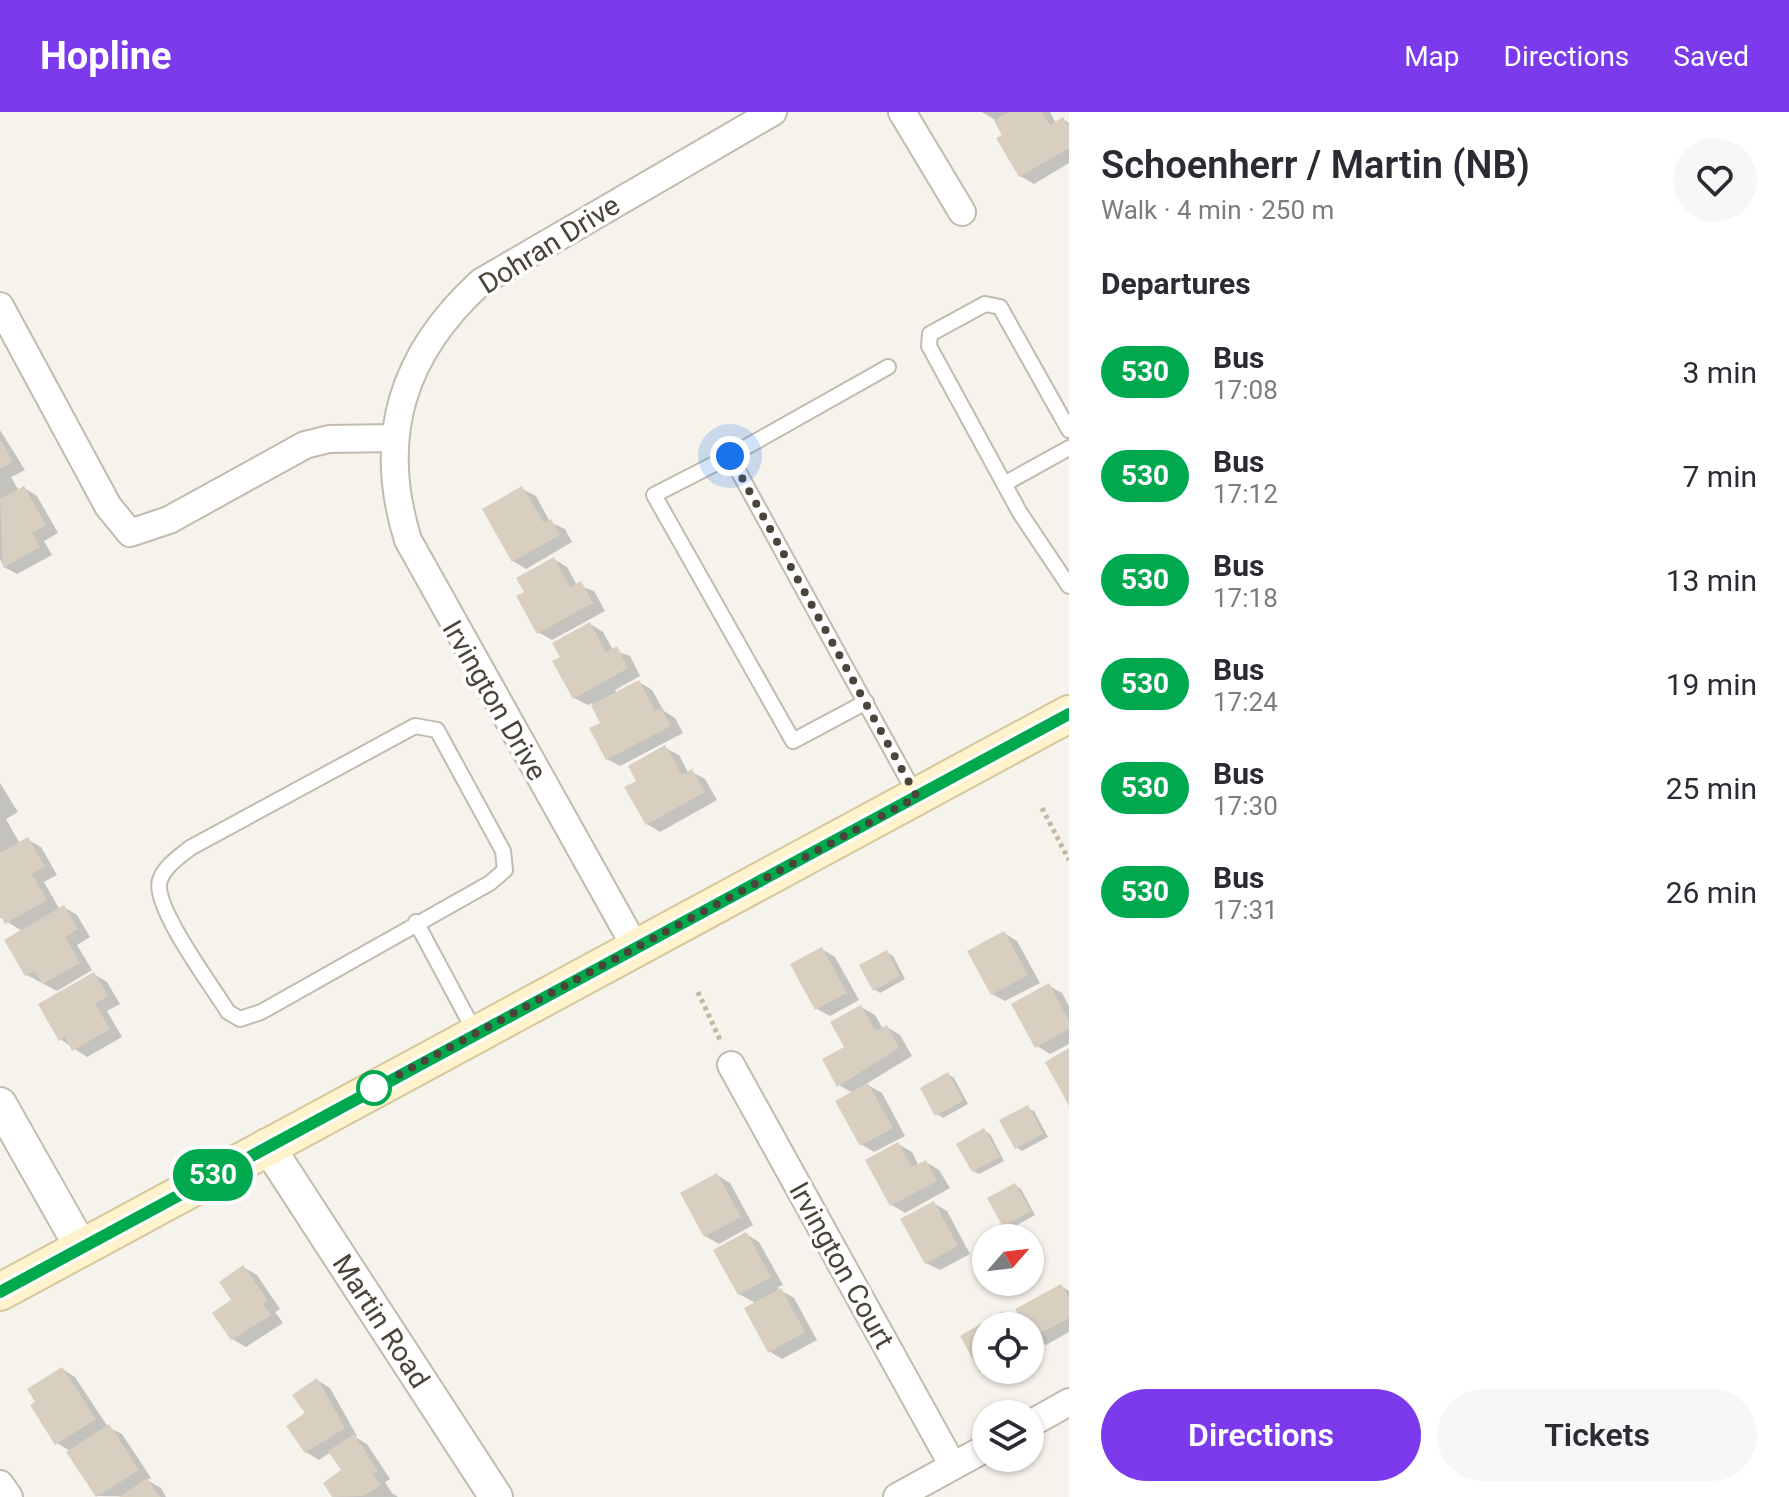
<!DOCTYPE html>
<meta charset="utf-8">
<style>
body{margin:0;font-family:Roboto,sans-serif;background:#f7f7f7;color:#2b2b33;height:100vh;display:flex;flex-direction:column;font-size:30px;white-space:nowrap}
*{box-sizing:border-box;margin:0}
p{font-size:26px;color:#7c7c81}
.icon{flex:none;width:44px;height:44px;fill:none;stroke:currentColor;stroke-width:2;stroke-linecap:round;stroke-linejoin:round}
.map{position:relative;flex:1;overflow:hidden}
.panel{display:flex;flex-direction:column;background:#fff;width:720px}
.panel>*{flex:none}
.badge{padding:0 16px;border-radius:26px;font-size:28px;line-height:52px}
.needle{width:52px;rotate:62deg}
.buttons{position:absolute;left:972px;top:1112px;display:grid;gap:16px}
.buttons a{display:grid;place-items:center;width:72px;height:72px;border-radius:50%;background:#fff;box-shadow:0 2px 6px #0004;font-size:40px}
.you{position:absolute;width:40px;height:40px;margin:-20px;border:6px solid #fff;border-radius:50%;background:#1a73e8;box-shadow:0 0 0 12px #1a73e833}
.map>.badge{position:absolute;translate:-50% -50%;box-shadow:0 0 0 4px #fff}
h2{padding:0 32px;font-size:30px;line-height:72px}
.round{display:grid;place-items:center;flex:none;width:84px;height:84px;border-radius:42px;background:#f7f7f7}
.headline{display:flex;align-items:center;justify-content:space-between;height:136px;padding:0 32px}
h1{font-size:38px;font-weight:600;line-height:60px}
.action{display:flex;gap:16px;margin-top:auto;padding:16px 32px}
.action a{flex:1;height:92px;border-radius:48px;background:#7c3aed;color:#fff;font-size:32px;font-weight:600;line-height:92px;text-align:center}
.action a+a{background:#f7f7f7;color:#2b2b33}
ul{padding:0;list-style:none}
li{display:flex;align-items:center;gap:24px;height:104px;padding:0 32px}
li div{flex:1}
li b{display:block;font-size:30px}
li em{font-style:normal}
li .badge{min-width:88px;font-weight:700;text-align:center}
header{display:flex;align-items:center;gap:48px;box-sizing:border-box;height:112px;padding:0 40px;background:#7c3aed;color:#fff}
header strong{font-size:38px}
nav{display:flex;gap:44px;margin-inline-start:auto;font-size:28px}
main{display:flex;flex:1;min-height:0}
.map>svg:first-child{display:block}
.shadow{fill:#0003}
.building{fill:#d8cfc1}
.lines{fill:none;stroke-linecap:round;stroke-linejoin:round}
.service-casing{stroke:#c2bbae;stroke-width:18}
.minor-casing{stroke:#c2bbae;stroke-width:30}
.tertiary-casing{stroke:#c2bbae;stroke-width:36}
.secondary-casing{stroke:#d6c79b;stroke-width:40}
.path{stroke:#c4b79f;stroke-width:5;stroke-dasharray:4 4;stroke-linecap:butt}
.service{stroke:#fff;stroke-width:14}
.minor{stroke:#fff;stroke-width:26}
.tertiary{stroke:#fff;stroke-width:32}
.secondary{stroke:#fff3cd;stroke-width:36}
.line-casing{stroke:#fff;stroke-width:18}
.line{stroke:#00a94e;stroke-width:12}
.walk{stroke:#4b4439;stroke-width:8;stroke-dasharray:0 14.4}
.stop-dot{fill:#fff;stroke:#00a94e;stroke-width:4}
.labels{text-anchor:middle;stroke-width:7;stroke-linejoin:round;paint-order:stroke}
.street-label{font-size:28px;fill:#4b4439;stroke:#fff}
</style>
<header>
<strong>Hopline</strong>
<nav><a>Map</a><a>Directions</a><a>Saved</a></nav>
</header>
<main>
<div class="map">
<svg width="1069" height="1385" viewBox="0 0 1069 1385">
<rect width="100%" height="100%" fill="#f6f3ec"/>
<path class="shadow" d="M982 0H1050L1056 11 1063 7 1069 11V51L1034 72 1020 64 995 8Z
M0 318 25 358 11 365 19 379 24 376 37 384 58 421 44 429 52 443 17 462 4 455 0 447Z
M522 377 536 384 550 410 565 417 572 430 526 457 513 449Z
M554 447 567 455 577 473 594 479 605 499 552 528 538 520 527 481Z
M590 512 603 520 613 538 630 544 640 564 615 578 617 581 639 570 652 578 664 599 675 606 683 621 620 654 607 647 603 611 592 591 588 593 574 586 563 546Z
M665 636 679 643 689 662 692 660 705 667 717 688 660 720 647 712 639 669Z
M0 671 18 700 6 707 20 732 28 728 41 735 57 763 44 770 60 798 64 795 77 803 90 825 77 833 92 858 57 879 27 863 22 819 0 805Z
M1004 821 1017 829 1040 871 1005 889 992 882Z
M822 837 835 845 859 888 830 904 817 897Z
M887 840 893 844 905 867 880 881 874 877Z
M94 862 107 870 120 892 107 899 122 925 87 945 60 927Z
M1049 874 1062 881 1069 894V932L1050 942 1037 934Z
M861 895 875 903 883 917 887 915 900 923 912 944 866 972 882 981 905 1024 874 1040 861 1032 853 981 839 973Z
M948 962 954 966 968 992 943 1006 937 1002Z
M1028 996 1034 999 1048 1025 1022 1039 1016 1035Z
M984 1019 990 1022 1004 1049 979 1062 973 1059Z
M898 1032 912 1040 919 1054 926 1050 939 1058 950 1076 905 1101 892 1093Z
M717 1063 730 1071 753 1113 719 1132 705 1124Z
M1015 1073 1021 1077 1035 1103 1010 1117 1004 1113Z
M933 1091 947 1099 970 1142 940 1158 926 1151Z
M746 1122 759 1130 783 1173 777 1176 794 1186 817 1228 782 1247 769 1239 757 1192 739 1182Z
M243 1155 257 1163 280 1197 275 1200 283 1211 246 1235 232 1227 234 1189Z
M1061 1174 1069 1179V1220L1046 1233 1033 1225 1030 1214H1027Z
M1003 1202 1019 1214H986V1258H1010L995 1266 982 1259 963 1224Z
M1030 1233 1036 1243 1030 1247Z
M62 1257 75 1265 108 1315 122 1322 151 1366 147 1368 161 1376 166 1385 98 1384 70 1339 57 1331Z
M317 1268 330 1276 357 1324 355 1325 367 1332 390 1367 385 1370 392 1381 398 1385H335L325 1371 344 1358 331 1340 319 1348 306 1340 308 1302Z"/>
<path class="building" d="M1009 0H1042L1050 13 1063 5 1069 15V36L1019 65 996 26 1002 23 994 9Z
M0 327 13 350 0 357Z
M24 374 46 413 32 421 40 435 3 456 0 387Z
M522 374 544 411 551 407 560 423 512 450 482 397Z
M554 445 570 475 581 469 593 491 537 522 516 484 524 480 516 466Z
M590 510 606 540 617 534 628 556 573 587 552 549 560 545 552 531Z
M639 568 655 599 661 596 671 614 606 648 589 616 600 611 591 593Z
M665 633 682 663 692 657 705 680 646 713 624 675 636 669 628 654Z
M28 725 45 755 32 762 47 788 5 812 0 802V741Z
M64 793 78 817 65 825 80 851 43 872 34 859 25 864 4 828Z
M1004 819 1028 863 991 883 967 839Z
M822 835 847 881 815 898 790 852Z
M887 838 900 864 873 879 859 853Z
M94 860 108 884 95 892 110 917 72 939 65 925 59 929 38 892Z
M1049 871 1069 909V917L1035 936 1011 892Z
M861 893 876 919 887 913 899 936 837 975 822 947 844 935 830 910Z
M1069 936V994L1045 950Z
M948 960 963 989 935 1004 920 976Z
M868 971 893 1016 860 1034 835 989Z
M1028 993 1043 1022 1015 1037 999 1008Z
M984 1016 1000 1045 972 1060 956 1032Z
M898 1030 912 1055 926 1048 937 1069 890 1094 865 1048Z
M717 1061 741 1105 704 1125 680 1081Z
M1015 1071 1031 1099 1003 1115 987 1086Z
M934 1089 958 1134 925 1152 900 1107Z
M746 1120 771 1165 738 1183 713 1138Z
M243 1153 268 1189 263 1192 271 1203 231 1228 212 1201 231 1188 219 1170Z
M1061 1172 1069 1186V1206L1031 1226 1030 1214H1025L1015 1197Z
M781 1176 805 1220 768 1241 744 1196Z
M1003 1199 1012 1214H986V1257L980 1260 960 1224Z
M62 1255 96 1307 55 1333 30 1293 35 1290 27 1277Z
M317 1266 345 1316 305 1341 286 1314 305 1301 292 1283Z
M109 1312 139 1358 96 1385 66 1340Z
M354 1322 378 1359 373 1362 381 1373 364 1384 332 1385 323 1371 341 1358 328 1339Z
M147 1366 160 1385H119Z"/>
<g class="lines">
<g class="service-casing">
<path id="service" d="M888 255 730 344 917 685
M1069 318 1000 195 985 192 930 222 929 234 1020 401 1069 474
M730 344 654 383 793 629 866 590
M1004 372 1069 336
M415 614 437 618 503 739 505 758 490 771 261 900 240 907 228 900C213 875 151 793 160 768 165 754 179 745 190 736Z
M416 810 476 922"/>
</g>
<g class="minor-casing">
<path id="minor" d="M902 0 962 100
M0 194 108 394 130 421 169 408 305 333 329 327 395 326
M637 838 408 428C376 325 402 242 481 170L773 0
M731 953 953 1354
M1030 1312 1069 1290
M0 1372 9 1385
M897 1385 986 1336"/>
</g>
<g class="tertiary-casing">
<g id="tertiary">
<path d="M0 992 81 1135"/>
<path id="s1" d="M267 1033 496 1385"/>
</g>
</g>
<g class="secondary-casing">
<path id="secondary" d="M0 1180 1069 602"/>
</g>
<path class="path" d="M1042 696 1069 748
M698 880 721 930"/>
<use href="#service" class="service"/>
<use href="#minor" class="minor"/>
<use href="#tertiary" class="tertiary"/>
<use href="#secondary" class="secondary"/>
</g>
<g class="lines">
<g class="line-casing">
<path id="line" d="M0 1180 1069 602"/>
</g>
<use href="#line" class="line"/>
<path class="walk" d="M374 976 917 685 730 344"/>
</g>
<circle class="stop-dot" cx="374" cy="976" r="16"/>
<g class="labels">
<g class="street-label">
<text transform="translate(549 132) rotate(-32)" y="10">Dohran Drive</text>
<text transform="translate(495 588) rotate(60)" y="10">Irvington Drive</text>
<text transform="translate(842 1153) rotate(61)" y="10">Irvington Court</text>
<text dy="10" stroke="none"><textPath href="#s1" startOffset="210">Martin Road</textPath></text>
</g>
</g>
</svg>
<div class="buttons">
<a><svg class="needle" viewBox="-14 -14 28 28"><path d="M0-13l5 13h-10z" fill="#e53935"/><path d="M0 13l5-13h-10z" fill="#7c7c81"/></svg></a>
<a><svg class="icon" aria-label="locate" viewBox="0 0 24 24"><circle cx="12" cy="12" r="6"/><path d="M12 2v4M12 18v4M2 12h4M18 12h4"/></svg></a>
<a><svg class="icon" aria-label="layers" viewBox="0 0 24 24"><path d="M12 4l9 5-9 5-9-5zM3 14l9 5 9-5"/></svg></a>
</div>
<div class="you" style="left:730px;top:344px"></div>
<b class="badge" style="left:213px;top:1063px;background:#00a94e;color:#fff">530</b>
</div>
<section class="panel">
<div class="headline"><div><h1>Schoenherr / Martin (NB)</h1><p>Walk · 4 min · 250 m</p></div><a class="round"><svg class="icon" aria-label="heart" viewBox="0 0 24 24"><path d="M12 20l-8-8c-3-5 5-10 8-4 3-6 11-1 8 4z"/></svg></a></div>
<h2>Departures</h2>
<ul>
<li><span class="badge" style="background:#00a94e;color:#fff">530</span><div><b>Bus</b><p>17:08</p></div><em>3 min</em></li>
<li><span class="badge" style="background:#00a94e;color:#fff">530</span><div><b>Bus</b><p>17:12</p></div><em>7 min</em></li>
<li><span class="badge" style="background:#00a94e;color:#fff">530</span><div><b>Bus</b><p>17:18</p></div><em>13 min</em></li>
<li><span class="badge" style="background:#00a94e;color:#fff">530</span><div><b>Bus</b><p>17:24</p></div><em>19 min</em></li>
<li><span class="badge" style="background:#00a94e;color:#fff">530</span><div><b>Bus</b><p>17:30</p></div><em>25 min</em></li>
<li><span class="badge" style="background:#00a94e;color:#fff">530</span><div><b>Bus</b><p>17:31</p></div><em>26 min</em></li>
</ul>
<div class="action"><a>Directions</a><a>Tickets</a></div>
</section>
</main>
